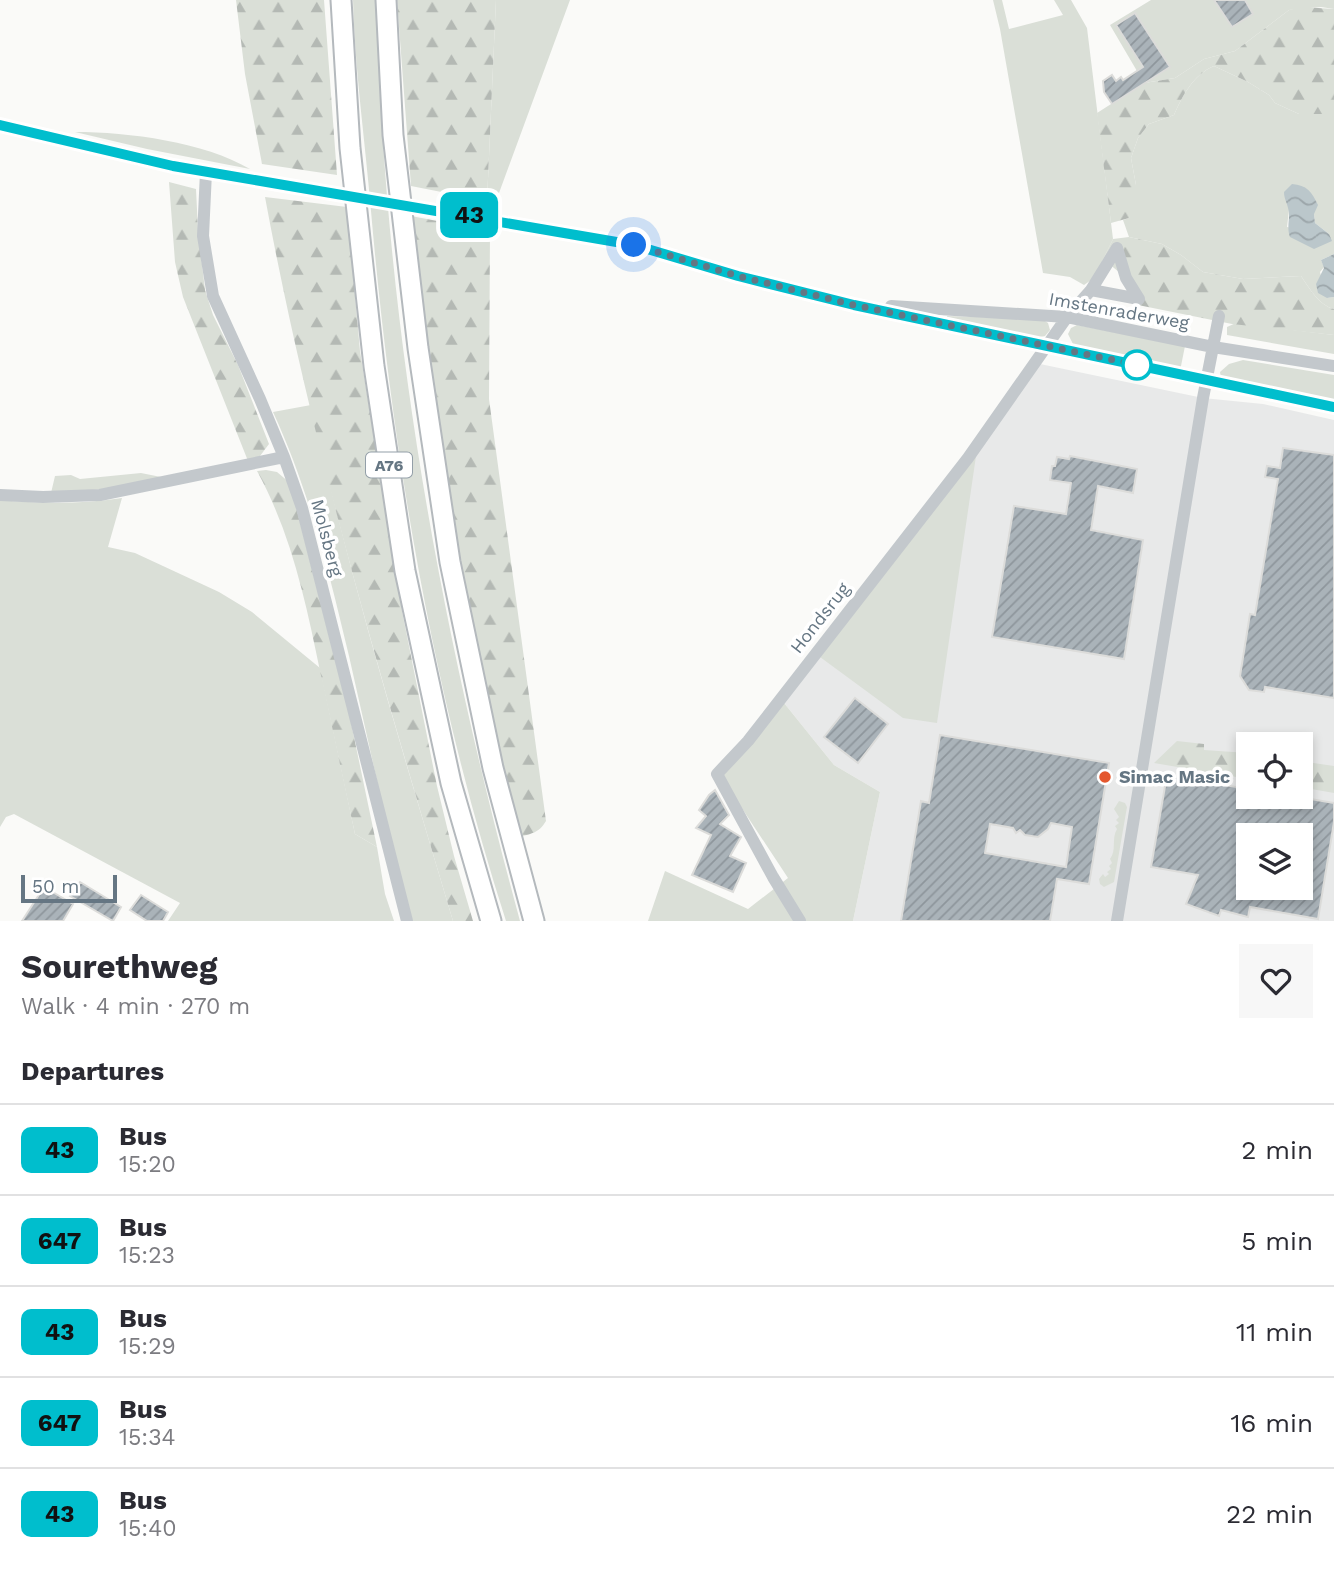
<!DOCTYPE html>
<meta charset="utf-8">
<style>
body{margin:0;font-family:"Work Sans",sans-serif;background:#f7f7f7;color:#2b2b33;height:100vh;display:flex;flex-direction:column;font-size:26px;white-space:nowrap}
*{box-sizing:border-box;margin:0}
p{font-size:23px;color:#7c7c81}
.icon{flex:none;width:38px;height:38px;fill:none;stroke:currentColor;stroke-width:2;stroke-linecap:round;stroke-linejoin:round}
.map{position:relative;height:921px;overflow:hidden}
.side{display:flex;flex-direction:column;background:#fff;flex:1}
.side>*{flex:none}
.badge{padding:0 14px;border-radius:10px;font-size:24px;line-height:46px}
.buttons{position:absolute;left:1236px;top:732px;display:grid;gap:14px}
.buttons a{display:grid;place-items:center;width:77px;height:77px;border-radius:0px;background:#fff;box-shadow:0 4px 10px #0003;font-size:35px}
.scale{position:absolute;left:21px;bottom:18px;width:96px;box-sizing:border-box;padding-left:7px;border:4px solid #657683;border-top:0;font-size:19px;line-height:24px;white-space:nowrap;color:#657683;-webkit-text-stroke:5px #fff;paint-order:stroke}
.you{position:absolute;width:35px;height:35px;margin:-18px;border:5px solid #fff;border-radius:50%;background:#1a73e8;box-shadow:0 0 0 10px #1a73e833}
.map>.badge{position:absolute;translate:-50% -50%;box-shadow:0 0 0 4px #fff}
h2{padding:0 21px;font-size:26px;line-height:63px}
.round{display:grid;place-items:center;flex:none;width:74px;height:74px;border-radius:0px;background:#f7f7f7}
.overview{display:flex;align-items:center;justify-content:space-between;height:119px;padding:0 21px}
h1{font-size:33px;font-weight:700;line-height:52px}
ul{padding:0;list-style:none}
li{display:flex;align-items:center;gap:21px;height:91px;padding:0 21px;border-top:2px solid #e1e1e2}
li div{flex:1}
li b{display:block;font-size:26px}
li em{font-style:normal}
li .badge{min-width:77px;font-weight:700;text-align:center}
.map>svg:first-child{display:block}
.built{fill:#e8e9e9;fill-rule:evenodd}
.grass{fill:#dadfd7;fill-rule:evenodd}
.forest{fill:url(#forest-firs)}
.water{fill:url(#water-waves)}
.building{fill:url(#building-hatch);stroke:#dcdcda;stroke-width:2;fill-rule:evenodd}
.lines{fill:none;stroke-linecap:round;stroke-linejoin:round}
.highway-casing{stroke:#b4b9bd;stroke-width:23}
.minor{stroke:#c3c8cc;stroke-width:12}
.highway{stroke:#fff;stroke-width:19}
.minor-bridge{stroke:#c3c8cc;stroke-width:12}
.line-casing{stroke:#fff;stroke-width:16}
.line{stroke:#00becd;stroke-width:10}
.walk{stroke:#657683;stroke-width:7;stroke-dasharray:0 12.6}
.stop-dot{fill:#fff;stroke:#00becd;stroke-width:3.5}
.poi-dot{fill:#e4572e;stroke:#fff;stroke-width:2.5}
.labels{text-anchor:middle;stroke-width:7;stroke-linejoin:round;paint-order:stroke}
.shield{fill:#fff;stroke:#939fa8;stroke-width:2}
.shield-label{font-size:16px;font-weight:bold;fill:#657683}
.street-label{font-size:18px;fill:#657683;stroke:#fff}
.poi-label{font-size:18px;font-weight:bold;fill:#657683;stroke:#fff;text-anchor:start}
</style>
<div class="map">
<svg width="1334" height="921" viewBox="0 0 1334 921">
<defs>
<pattern id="forest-firs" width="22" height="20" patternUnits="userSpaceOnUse" patternTransform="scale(1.75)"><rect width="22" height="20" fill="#dadfd7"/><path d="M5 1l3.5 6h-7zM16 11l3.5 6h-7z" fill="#b4b9b4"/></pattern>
<pattern id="water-waves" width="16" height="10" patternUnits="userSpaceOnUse" patternTransform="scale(1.75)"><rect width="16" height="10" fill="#bbc7cb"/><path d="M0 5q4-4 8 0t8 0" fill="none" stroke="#9ca6aa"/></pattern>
<pattern id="building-hatch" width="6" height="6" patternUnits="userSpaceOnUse" patternTransform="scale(1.75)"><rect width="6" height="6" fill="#aab3b9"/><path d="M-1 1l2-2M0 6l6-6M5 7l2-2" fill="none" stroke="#8e969c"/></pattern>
</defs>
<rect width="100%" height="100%" fill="#fafaf8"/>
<path class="built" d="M1040 364 1203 398 1263 404 1334 420V921H853L880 792 834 765 780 698ZM1248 744H1300V796H1248ZM1248 835H1300V887H1248Z"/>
<path class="grass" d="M353 0H377C383 312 438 621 520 921H506C432 691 392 451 371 211 365 140 355 72 353 0Z
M496 0H570L499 193 487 201Z
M993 0H1002L1009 29 1063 15 1054 0H1071L1087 28 1113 239 1094 278 1084 285 1070 277 1043 273 1000 29Z
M1151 0H1334V9L1321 7 1289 10 1235 51 1204 59 1175 78 1144 83 1110 25Z
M1214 66 1248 82 1269 95 1275 103 1299 114H1334V254L1321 260 1324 267 1320 272 1327 298 1334 297V309C1320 306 1309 288 1301 276L1243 279 1203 272 1181 255 1162 244 1129 237 1123 220 1129 218 1136 185 1131 158 1138 138 1149 124 1174 115C1183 95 1193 75 1214 66ZM1289 210 1314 214 1315 223 1329 234 1287 227Z
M75 132C129 132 204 142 250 169L147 149Z
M947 316 1042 319 1048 323 1050 330 1045 336 1035 338 947 318Z
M1236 323 1334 335V354L1227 335V327Z
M1077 325 1185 346 1180 371 1080 348 1073 344 1068 334 1071 328Z
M1243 360 1334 375V403L1221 379 1220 372 1229 364Z
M311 405C350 579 402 750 453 921H410C388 833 369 744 349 656 329 572 309 490 273 412Z
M976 456 937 723 903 718 820 657Z
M141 473 166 478 120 488 51 493 55 476 71 475 80 479Z
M122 498 108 547 135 553 219 592 252 612 320 668 355 834 377 847 385 894 394 921H168L180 903 14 814 6 817 0 827V500C42 504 81 504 122 498Z
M780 698 834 765 880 792 853 921H648L665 871 748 909 788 878 720 775Z
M1119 801 1125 803 1127 807 1114 882 1104 887 1100 884 1099 879 1103 874 1105 877 1109 874 1107 872 1111 869 1109 866 1112 863 1110 859C1117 850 1111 839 1117 829L1115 826 1119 823 1116 820 1119 817 1114 809Z"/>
<path class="forest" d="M236 0H324L337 175 262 164 245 74Z
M397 0H496L487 201 411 186Z
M1302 7 1334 9V114H1299L1275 103 1269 95 1248 82 1214 66C1193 75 1183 95 1174 115L1149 124 1138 138 1131 158 1136 185 1137 206 1129 218 1111 223 1097 113 1144 83 1175 78 1204 59 1235 51 1289 10Z
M169 182 196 189 198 230 205 290 213 315 238 365 269 444 260 456 248 461 183 297 175 262Z
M265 197 347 207 360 351 402 611 437 786 454 856 473 921H453C382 683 310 441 265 197Z
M411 216 490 231 489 399 546 821C539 833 531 834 518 837L471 643 434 418Z
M1129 237 1162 244 1181 255 1203 272 1243 279 1301 276C1309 288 1320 306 1334 309V335L1232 324 1138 305 1136 286 1103 259 1113 239Z
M266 470 277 472 290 483 350 718 377 847 355 834C343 780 332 725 320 671 306 602 291 533 257 471Z
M1177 741 1204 744V750L1248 753V779L1154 763Z
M1300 761 1334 766V793L1300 787Z"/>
<path class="water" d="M1292 184C1307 185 1312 192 1318 205L1314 214 1315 223 1329 234 1332 241 1314 249 1290 237C1286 226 1291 218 1288 208 1287 202 1284 199 1284 192Z
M1334 254V297L1327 298 1318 293 1316 284 1324 268 1321 260Z"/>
<path class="building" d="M1214 0H1245L1253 14 1232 27Z
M1135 13 1170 67 1112 104 1104 92 1103 81 1112 75 1116 81 1121 77 1123 80 1143 67 1116 25Z
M1283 448 1334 455V698L1265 687 1264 692 1249 690 1240 676 1250 614 1255 615 1278 479 1265 477 1267 466 1280 468Z
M1070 456 1137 469 1133 493 1098 486 1091 530 1143 540 1124 659 992 637 1014 506 1066 514 1071 483 1050 480 1052 466H1055L1057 457 1069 459Z
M855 698 888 724 858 763 824 737Z
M940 735 1109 763 1089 884 1057 879 1050 921H901L921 801 929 803ZM1051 823 1072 827 1066 867 985 853 990 824 1013 828 1016 833 1020 830 1025 835 1038 837 1048 829Z
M1167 775 1248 789V796H1293L1334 803V822L1318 919 1250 907 1248 917 1221 910 1219 916 1186 904 1198 875 1151 867ZM1248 835H1300V887H1248Z
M715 790 729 815 720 824 741 837 730 856 746 863 733 892 692 875 711 835 696 828 706 816 699 810 709 795Z
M80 882 121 907 113 921 70 896Z
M44 887 73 904 63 921H22Z
M141 895 168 912 163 921H147L130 910Z"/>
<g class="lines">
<g class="highway-casing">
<path id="highway" d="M341 0 350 148 374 366 405 571 451 783 491 921
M386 0 393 135 418 348 450 562 493 768 534 921"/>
</g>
<path class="minor" d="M0 125 137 159 258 181
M206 172 203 236 213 296 260 399 284 457 302 508 407 921
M491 219 634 245 738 276 854 305 1334 407
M1117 248 1126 278 1139 299
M1091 290 1139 299
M891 306 1067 317 1213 347 1334 366
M0 495 43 497 100 495 284 457
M800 921 773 877 717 774 748 741 968 458 1067 317 1091 290 1117 248
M1117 921 1203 398 1219 316"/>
<use href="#highway" class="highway"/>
<path class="minor-bridge" d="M258 181 491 219"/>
</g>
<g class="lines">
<g class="line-casing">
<path id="line" d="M0 125 173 166 634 245 738 276 854 305 1334 407"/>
</g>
<use href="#line" class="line"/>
<path class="walk" d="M634 245 738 276 854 305 1137 365"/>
</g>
<circle class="stop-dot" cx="1137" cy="365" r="14"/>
<circle class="poi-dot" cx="1105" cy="777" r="7"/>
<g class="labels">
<rect class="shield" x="366" y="452.5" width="46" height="25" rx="5"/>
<g class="shield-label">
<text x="389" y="471">A76</text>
</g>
<g class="street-label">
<text transform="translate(1119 311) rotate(10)" y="6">Imstenraderweg</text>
<text transform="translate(327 538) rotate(75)" y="6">Molsberg</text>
<text transform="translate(820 618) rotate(-52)" y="6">Hondsrug</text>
</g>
<g class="poi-label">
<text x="1119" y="783">Simac Masic</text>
</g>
</g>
</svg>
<div class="buttons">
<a><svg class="icon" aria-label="locate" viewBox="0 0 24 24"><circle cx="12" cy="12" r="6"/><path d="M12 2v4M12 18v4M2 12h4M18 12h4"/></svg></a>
<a><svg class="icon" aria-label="layers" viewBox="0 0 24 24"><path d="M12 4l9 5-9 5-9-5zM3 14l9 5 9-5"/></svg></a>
</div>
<div class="scale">50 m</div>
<div class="you" style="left:634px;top:245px"></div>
<b class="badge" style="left:469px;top:215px;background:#00becd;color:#111">43</b>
</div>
<section class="side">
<div class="overview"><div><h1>Sourethweg</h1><p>Walk · 4 min · 270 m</p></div><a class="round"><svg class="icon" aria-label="heart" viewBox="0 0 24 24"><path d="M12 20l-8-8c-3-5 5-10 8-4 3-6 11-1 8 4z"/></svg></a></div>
<h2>Departures</h2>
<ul>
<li><span class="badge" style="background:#00becd;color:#111">43</span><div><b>Bus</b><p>15:20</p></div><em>2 min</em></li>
<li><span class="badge" style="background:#00becd;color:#111">647</span><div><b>Bus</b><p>15:23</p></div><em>5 min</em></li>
<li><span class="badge" style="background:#00becd;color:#111">43</span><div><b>Bus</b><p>15:29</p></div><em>11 min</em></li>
<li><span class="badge" style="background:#00becd;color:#111">647</span><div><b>Bus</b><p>15:34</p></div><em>16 min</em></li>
<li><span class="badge" style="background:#00becd;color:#111">43</span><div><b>Bus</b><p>15:40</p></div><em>22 min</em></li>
</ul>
</section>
